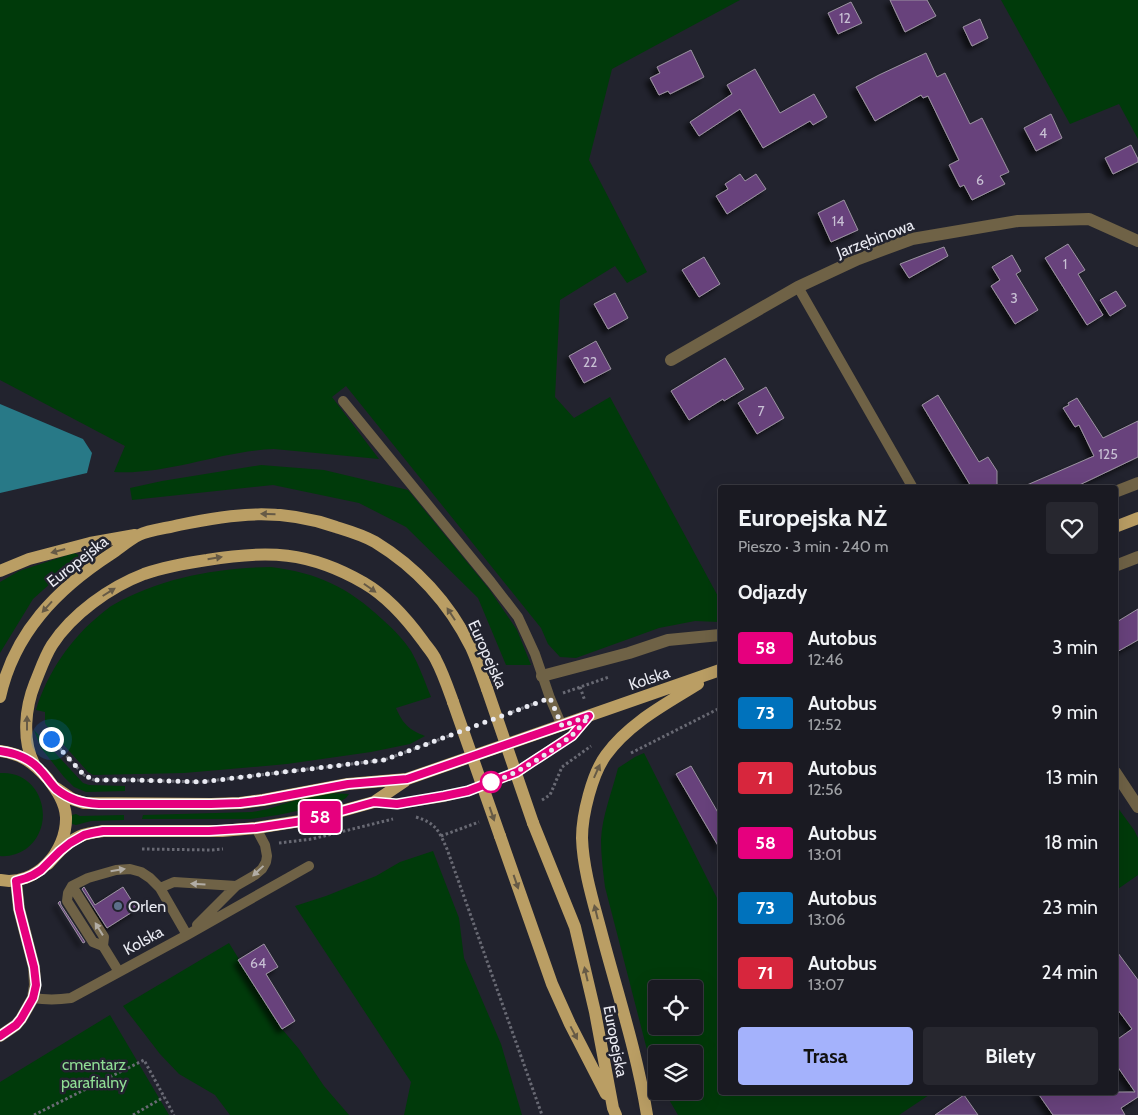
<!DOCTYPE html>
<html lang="pl">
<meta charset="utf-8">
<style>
body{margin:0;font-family:Cabin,sans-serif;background:#27272f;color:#f1f3f6;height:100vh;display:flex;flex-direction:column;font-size:19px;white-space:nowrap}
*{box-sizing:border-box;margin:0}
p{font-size:16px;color:#9fa1a5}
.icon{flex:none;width:28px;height:28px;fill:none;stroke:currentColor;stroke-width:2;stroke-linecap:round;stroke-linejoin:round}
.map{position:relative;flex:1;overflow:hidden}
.sheet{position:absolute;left:718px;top:485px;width:400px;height:610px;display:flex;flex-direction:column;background:#1a1a22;border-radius:5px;box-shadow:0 5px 20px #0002,0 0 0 1px #383840}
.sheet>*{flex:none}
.badge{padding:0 10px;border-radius:4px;font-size:18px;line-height:32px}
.controls{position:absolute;left:648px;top:980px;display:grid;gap:10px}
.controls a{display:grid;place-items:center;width:55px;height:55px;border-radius:5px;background:#1a1a22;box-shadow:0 5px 20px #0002,0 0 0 1px #383840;font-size:25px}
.you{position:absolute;width:25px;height:25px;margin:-12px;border:4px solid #fff;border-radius:50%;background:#1a73e8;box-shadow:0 0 0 8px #1a73e833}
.map>.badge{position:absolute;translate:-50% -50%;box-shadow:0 0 0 2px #fff}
h2{padding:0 20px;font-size:19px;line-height:45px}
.round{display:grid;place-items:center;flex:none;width:52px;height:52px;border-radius:5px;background:#27272f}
.headline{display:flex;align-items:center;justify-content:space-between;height:85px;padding:0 20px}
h1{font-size:24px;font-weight:700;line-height:38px}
.cta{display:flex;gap:10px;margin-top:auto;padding:10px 20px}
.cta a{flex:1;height:58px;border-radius:5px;background:#a4b2fc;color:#111;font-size:20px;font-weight:700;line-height:58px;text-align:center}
.cta a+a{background:#27272f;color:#f1f3f6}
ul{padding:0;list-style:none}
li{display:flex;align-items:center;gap:15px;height:65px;padding:0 20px}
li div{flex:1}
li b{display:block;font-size:19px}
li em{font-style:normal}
li .badge{min-width:55px;font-weight:700;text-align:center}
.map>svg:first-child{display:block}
.green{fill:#003a0a;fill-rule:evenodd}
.water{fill:#287987}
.building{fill:#67437c;stroke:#9d94a2;filter:url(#shadow)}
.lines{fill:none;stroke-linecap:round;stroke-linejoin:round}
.path{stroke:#696a74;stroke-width:3;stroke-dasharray:2.5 2.5;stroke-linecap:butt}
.service{stroke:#6f6246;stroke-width:10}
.minor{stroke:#6f6246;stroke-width:12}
.tertiary{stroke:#6f6246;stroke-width:12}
.primary{stroke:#ba9e64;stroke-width:12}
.primary-bridge{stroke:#ba9e64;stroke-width:12}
.oneway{fill:#665a46}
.oneway2{fill:#b2ada5}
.line-casing{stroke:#fff;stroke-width:11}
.line{stroke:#e6007e;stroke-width:8}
.walk{stroke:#e9eaf2;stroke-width:5;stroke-dasharray:0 9}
.stop-dot{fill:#fff;stroke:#e6007e;stroke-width:2.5}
.service-dot{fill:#5c6f8a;stroke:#22232e;stroke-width:2}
.labels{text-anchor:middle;stroke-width:5;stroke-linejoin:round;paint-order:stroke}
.number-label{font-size:14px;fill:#c8c0d4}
.street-label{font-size:16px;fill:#e9eaf2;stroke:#22232e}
.poi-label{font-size:16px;fill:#e9eaf2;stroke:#22232e;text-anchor:start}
.park-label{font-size:16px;fill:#8fdd94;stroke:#22232e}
</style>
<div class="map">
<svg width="1138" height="1115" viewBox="0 0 1138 1115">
<defs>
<filter id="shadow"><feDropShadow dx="-4.5" dy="4.5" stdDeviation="2.5" flood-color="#0009"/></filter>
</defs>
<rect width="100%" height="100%" fill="#22232e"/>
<path class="green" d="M0 0H740L612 69 589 160 647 272 627 283 615 266 560 300 555 397 574 418 610 397 720 600V622L695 621 659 628 576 658 560 657 548 644 541 628 346 386 332 397 379 459 274 449C220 451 168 475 114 472L125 446 0 380Z
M1001 0H1138V139L1119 104 1070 124Z
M261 465 324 470 408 490 489 589 517 630 531 665H506L478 598 406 527 359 503 273 485 132 500 130 488 162 481Z
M74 553 81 556 79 562 52 582 33 599 0 653V582L19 571Z
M271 567C318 573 348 587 383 620 393 629 404 640 411 651 419 665 425 682 431 697L396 708C403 724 409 730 425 736L410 744 371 752 287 764 184 773 93 775 88 772 46 725 45 723V712L36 710C47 673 71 638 101 614 105 611 109 607 113 605 160 578 217 568 271 567Z
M34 730 83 783 89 785 125 786V791L86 792 74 787 64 777 41 748Z
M644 753 718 900 720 899V1092L932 1093 899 1115H678L664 1091H694V1054H656V1079L653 1073 605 887C603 871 601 856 601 840 602 816 612 792 618 768L635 757ZM656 989H694V1026H656Z
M0 773C42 770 58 825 26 849 18 854 9 857 0 856Z
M330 793 349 794 346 798 339 802 278 815 250 819H142L143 815 252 812 268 809 305 797Z
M1115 804 1134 830 1138 838V875L1115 891Z
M76 814 80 816 124 815V820L91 821 76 825 72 824V815Z
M433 851 459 918 464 958 501 1044 522 1115H404L411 1082 295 906 326 896 376 876 400 862Z
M229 943 282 1029 299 1049 324 1086 349 1115H230L215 1095 179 1074 160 1054 123 1006Z
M110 1015 169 1115H0V1082Z"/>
<path class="water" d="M0 404 83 439 92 453 87 473 0 493Z"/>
<path class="building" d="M890 0H927L936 16 905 32Z
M851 2 862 23 838 34 828 13Z
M980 19 988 38 972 46 963 27Z
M691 50 704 77 670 94 668 91 659 95 650 78 660 73 657 67Z
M926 53 937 77 945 73 970 124 982 118 1009 172 1000 176 1005 184 972 200 964 185 960 187 949 165 959 160 928 96 923 98 921 95 875 121 856 87 879 75Z
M755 69 780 113 814 94 827 117 813 125 810 121 763 148 740 109 699 136 690 122 732 94 727 85Z
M1051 114 1062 138 1036 151 1024 128Z
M1131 145 1138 159V162L1113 174 1105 158Z
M740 174 745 181 756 174 766 189 727 214 716 196 728 189 725 184Z
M844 200 858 230 831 242 818 213Z
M1068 244 1085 270 1078 274 1103 315 1087 325 1045 258Z
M944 247 948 256 909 278 900 264Z
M1012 255 1021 271 1016 274 1038 310 1015 324 991 286 1000 280 992 267Z
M704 257 720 284 699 297 682 270Z
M1116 291 1126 306 1110 316 1100 300Z
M615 293 628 318 608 329 594 304Z
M596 341 611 369 584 383 569 356Z
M725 358 744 389 724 401 723 399 689 420 671 391Z
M766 387 784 418 757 434 738 403Z
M938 395 979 462 988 457 997 471V488H972L922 405Z
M1077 398 1103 438 1138 421V457L1073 488H1020L1094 456 1079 425 1075 427 1063 408 1069 405 1068 403Z
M1138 609V640L1115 653V623Z
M691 766 720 816V849L676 774Z
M84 887 95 905 123 887 137 909 107 928 82 889Z
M60 901 61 905 85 942 83 943 58 903Z
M264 944 278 967 266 974 295 1021 282 1029 238 960Z
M1115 949 1138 980V1097L1121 1108 1125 1115H1053L1037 1092H1135L1115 1063V1041L1132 1029 1115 1006Z
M964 1095 978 1115H935Z"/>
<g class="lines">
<path class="path" d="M580 687 585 701
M563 693 609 677
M512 712 536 703
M43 730 84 775 94 780H133L201 782 384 760 449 736
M631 753 720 708
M542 800 550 795 562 767 591 746
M416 817C436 823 439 831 447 849L542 1115
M441 836 479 822
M279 843 312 839 393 819
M142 849 212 850 223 849
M34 1115 144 1060 174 1115
M133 1115 164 1097"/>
<path class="service" d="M798 287 913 488
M343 401 491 582 518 617 535 654 550 698 562 726
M374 802 397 804 444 797 468 791 491 782 517 772 571 736 589 716
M72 886 104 937 103 946 119 972
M160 888 174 882 236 886
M197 925 236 886 255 875 262 869 266 862 267 856 265 845 256 828
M103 946 93 942 67 901 68 893 72 886 88 878 116 870 130 869 141 872 150 878 160 888 187 935
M33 998C46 1000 57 1000 71 998L187 935 309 866"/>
<path class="minor" d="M671 360 798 287 858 259 912 239 1018 221 1089 219 1138 241
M1115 492 1138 483
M1115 566 1138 557
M542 676 629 653 668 640 720 635
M1115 772 1138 807"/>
<path class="tertiary" d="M0 1036 16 1025 21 1019 33 998 35 985 34 967 19 909 16 881"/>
<path class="primary" d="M1115 527 1138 518
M0 571 29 559 90 543 135 535
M0 697C14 633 57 589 111 554 120 548 129 540 139 535 149 530 168 528 179 525 235 513 281 508 336 527 349 531 363 535 375 542 416 567 449 603 471 647 477 660 482 675 487 689
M0 751C22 754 34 763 48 779 57 791 65 802 66 817 67 851 36 887 0 880
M34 764C22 740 25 708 35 683 40 671 45 656 52 645 72 614 110 587 144 574 164 567 186 563 207 560 267 550 309 551 364 583 388 597 407 619 423 641 427 647 433 653 436 660 443 673 448 688 453 702
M56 788 72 799 84 803 211 804 240 803 263 800 348 784 407 779 720 670
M533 823 575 927 595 1012 613 1108 616 1115
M500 836 552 984 570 1024 606 1094
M48 864C58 853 69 840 83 835 89 833 97 832 103 831H222L256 828 294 822 309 820 374 802 405 781
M647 1115C637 1052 617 992 601 931 593 901 583 869 582 838 582 815 592 774 606 755 629 723 666 704 698 684"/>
<path class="primary-bridge" d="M487 689 533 823
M453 702 500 836"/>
</g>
<defs><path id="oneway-solid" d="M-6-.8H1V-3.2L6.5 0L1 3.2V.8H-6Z" transform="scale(1.25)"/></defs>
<g class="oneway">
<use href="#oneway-solid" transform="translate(268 514) rotate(-179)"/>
<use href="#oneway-solid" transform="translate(58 551) rotate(165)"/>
<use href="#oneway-solid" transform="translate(215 558) rotate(-9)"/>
<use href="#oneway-solid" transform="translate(370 588) rotate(35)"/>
<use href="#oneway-solid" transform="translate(109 592) rotate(-32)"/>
<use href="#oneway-solid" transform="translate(47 607) rotate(132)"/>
<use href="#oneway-solid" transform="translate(451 614) rotate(-123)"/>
<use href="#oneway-solid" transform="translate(27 723) rotate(-90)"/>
<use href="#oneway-solid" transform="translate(597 771) rotate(-66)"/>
<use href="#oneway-solid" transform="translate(492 814) rotate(71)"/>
<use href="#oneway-solid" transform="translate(516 882) rotate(71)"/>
<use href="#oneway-solid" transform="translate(596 912) rotate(-104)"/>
<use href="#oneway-solid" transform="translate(586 974) rotate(-103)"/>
<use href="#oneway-solid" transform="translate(574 1033) rotate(62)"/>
</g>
<g class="oneway2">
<use href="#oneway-solid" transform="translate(118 870) rotate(-9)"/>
<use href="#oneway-solid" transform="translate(258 871) rotate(137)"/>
<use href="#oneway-solid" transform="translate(198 884) rotate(-177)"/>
<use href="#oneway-solid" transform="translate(99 929) rotate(-122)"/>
</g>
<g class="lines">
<g class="line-casing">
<path id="line" d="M0 751C15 753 31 759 41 771 46 776 50 783 56 789 70 800 82 803 99 804H211L240 803 263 800 348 784 407 779 589 716 572 736 532 762 517 772 468 791 444 796 397 804 374 802 309 820 256 828 209 831H103L92 833 84 835 70 843 60 851 41 870 33 875 26 878 16 881 19 909 34 967 36 985 33 998 21 1019 16 1025 0 1036"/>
</g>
<use href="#line" class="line"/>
<path class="walk" d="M51 739 84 775 94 780H133L201 782 384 760 550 698 562 726 589 716C583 723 577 731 570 737 549 753 516 775 491 782"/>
</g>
<circle class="stop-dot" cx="491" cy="782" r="10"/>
<circle class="service-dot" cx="118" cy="906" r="5"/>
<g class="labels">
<g class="number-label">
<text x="845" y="23">12</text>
<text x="1043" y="138">4</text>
<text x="980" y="185">6</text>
<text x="838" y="226">14</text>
<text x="1065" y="269">1</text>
<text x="1014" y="303">3</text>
<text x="590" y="367">22</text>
<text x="761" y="416">7</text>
<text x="1108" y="459">125</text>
<text x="258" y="968">64</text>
</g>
<g class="street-label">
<text transform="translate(875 238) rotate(-21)" y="6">Jarzębinowa</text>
<text transform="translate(77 561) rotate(-38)" y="6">Europejska</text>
<text transform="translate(488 654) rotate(66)" y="6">Europejska</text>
<text transform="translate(649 678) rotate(-19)" y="6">Kolska</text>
<text transform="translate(143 940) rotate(-29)" y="6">Kolska</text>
<text transform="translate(616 1041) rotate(79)" y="6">Europejska</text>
</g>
<g class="poi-label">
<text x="128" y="912">Orlen</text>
</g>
<g class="park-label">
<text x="94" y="1070">cmentarz<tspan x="94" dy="18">parafialny</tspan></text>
</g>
</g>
</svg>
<div class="controls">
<a><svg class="icon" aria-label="locate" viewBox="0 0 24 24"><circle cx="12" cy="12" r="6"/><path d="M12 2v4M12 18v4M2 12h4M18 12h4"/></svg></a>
<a><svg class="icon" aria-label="layers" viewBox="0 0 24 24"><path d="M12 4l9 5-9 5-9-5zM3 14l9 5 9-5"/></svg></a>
</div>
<div class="you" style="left:51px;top:739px"></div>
<b class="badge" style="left:320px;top:817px;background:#e6007e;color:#fff">58</b>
<section class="sheet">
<div class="headline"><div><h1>Europejska NŻ</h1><p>Pieszo · 3 min · 240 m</p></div><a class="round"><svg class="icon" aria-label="heart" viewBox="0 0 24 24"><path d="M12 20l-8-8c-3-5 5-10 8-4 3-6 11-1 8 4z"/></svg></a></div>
<h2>Odjazdy</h2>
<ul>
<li><span class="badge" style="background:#e6007e;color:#fff">58</span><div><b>Autobus</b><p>12:46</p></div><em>3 min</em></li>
<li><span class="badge" style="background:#0072bc;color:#fff">73</span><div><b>Autobus</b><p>12:52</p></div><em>9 min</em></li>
<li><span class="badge" style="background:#d7263d;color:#fff">71</span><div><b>Autobus</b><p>12:56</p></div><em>13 min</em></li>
<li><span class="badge" style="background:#e6007e;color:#fff">58</span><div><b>Autobus</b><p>13:01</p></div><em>18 min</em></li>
<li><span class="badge" style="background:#0072bc;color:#fff">73</span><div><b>Autobus</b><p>13:06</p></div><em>23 min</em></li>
<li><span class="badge" style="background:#d7263d;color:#fff">71</span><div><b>Autobus</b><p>13:07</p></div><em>24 min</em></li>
</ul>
<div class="cta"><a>Trasa</a><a>Bilety</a></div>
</section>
</div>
